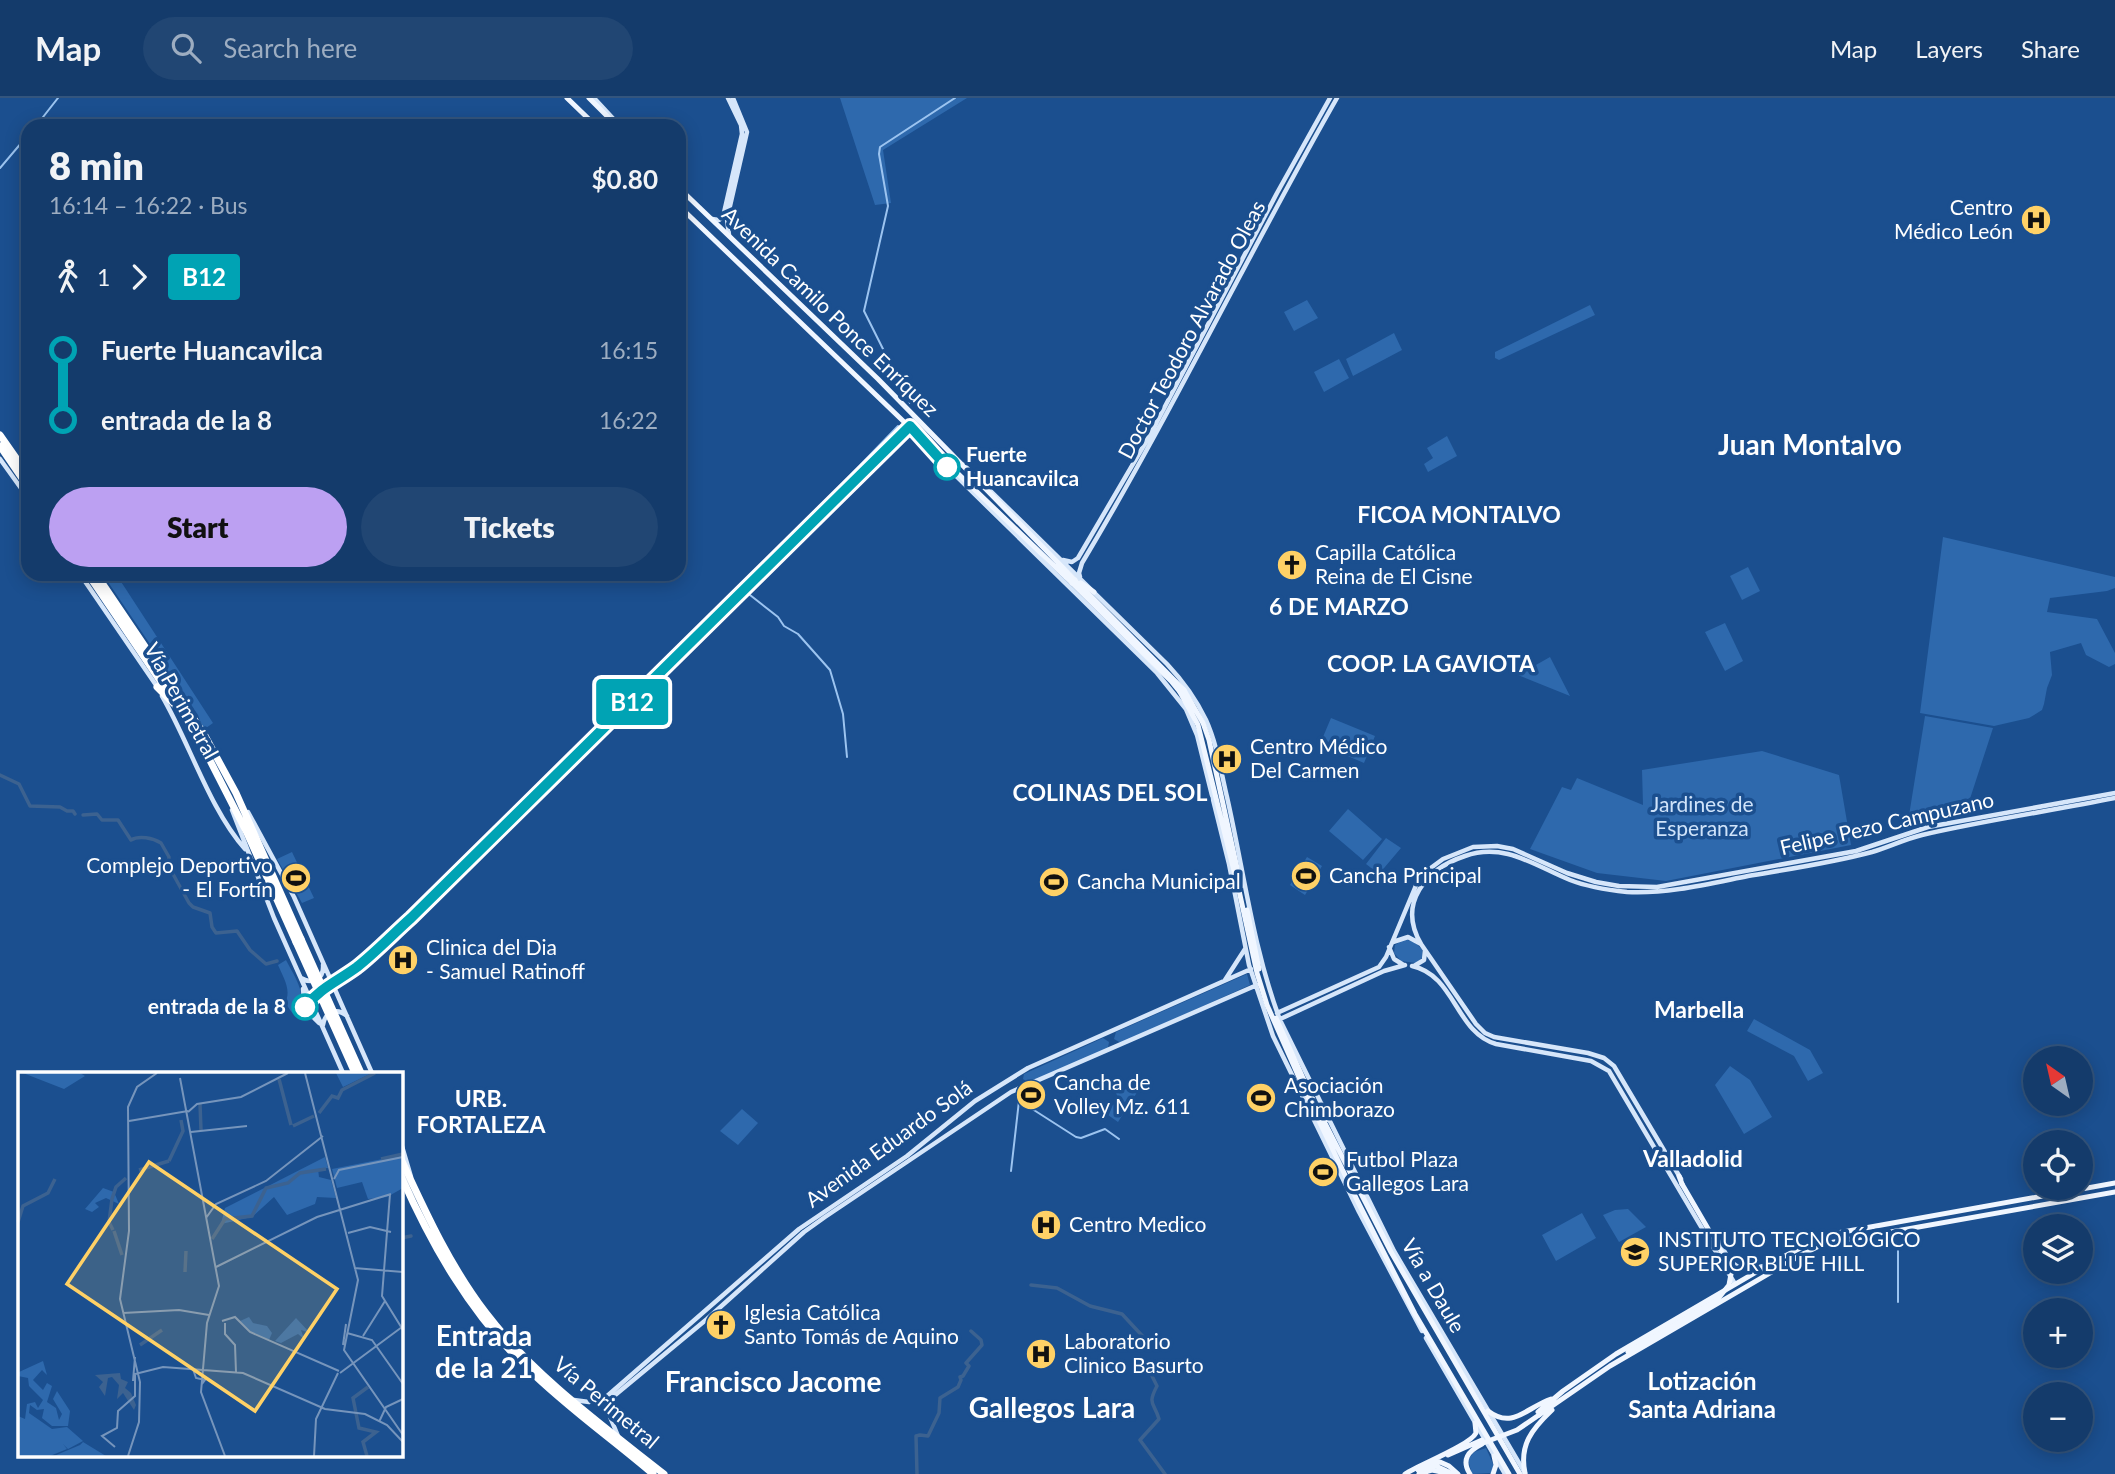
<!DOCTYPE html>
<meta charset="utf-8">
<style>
body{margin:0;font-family:Lato,sans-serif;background:#214673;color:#f1f3f6;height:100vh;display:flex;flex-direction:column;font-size:26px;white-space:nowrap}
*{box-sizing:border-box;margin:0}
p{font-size:23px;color:#9dadc1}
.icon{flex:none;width:38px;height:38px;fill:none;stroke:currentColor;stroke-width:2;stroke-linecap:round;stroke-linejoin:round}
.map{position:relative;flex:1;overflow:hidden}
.panel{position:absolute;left:21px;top:21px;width:665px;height:462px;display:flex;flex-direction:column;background:#143b6b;border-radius:21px;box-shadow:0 4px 18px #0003,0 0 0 2px #33557e}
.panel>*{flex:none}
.badge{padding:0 14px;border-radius:5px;font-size:24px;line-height:46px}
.needle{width:46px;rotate:326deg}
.buttons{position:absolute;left:2023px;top:948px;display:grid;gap:14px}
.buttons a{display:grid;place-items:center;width:70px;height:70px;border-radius:50%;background:#143b6b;box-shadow:0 4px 18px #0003,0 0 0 2px #33557e;font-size:35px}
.map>.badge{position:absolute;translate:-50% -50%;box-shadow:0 0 0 4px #fff}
.legs{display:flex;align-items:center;gap:10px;height:77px;padding:0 28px;font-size:23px}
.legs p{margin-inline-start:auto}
.summary{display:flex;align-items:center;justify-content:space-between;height:119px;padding:0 28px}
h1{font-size:38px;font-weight:800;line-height:52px}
.cta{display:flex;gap:14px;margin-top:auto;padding:14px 28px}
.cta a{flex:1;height:80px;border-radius:42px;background:#bca0f2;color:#111;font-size:28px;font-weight:800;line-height:80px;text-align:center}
.cta a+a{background:#214673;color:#f1f3f6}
ul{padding:0 28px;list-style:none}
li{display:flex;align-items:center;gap:24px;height:70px;font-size:26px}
li i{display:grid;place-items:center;width:10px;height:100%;margin:0 9px;background:currentColor}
li i::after{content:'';width:18px;height:18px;margin:-9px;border:5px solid;border-radius:50%;background:#143b6b}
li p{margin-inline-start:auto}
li:first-child i{background:linear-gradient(#0000 50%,currentColor 0)}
li:last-child i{background:linear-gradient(currentColor 50%,#0000 0)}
header{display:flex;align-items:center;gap:42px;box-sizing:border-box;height:98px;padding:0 35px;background:#143b6b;border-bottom:2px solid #33557e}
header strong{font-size:33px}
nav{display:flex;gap:38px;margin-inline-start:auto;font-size:24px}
.search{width:490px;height:63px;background:#214673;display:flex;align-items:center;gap:18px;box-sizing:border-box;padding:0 24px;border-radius:38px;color:#9dadc1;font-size:26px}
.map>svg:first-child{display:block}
.green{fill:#2e69ad}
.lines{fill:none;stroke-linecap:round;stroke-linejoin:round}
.stream{stroke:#9cc4f0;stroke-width:2}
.canal{stroke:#3c6290;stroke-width:3.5}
.secondary{stroke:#d6e6fa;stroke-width:4.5}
.primary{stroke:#f0f6ff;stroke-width:5}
.highway{stroke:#fff;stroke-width:7}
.primary-bridge{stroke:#f0f6ff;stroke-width:5}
.highway-bridge{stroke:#fff;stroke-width:7}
.line-1-casing{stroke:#fff;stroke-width:16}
.line-1{stroke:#00a3b4;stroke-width:10}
.stop-1-dot{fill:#fff;stroke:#00a3b4;stroke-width:3.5}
.labels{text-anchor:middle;stroke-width:7;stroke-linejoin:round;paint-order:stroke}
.poi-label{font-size:21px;fill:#fff;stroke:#1b4f8f;text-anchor:start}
.street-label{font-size:21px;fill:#fff;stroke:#1b4f8f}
.stop-label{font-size:21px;font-weight:bold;fill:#fff;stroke:#1b4f8f;text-anchor:start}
.park-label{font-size:21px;fill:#cfe3fa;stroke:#1b4f8f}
.neighbourhood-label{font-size:23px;font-weight:bold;fill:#fff;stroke:#1b4f8f}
.quarter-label{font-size:24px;font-weight:bold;fill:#fff;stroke:#1b4f8f}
.district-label{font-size:28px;font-weight:bold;fill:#fff;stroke:#1b4f8f}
.inset-river{fill:none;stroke:#3c6290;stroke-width:3.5}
.inset-road{fill:none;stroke:#7695bc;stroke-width:2}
.view{fill:#ffd166;fill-opacity:0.15;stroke:#ffd166;stroke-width:3.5}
.inset-edge{fill:none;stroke:#fff;stroke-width:3.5}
</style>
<header>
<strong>Map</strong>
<div class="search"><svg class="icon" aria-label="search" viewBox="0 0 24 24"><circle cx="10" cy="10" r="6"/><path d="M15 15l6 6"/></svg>Search here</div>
<nav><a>Map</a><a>Layers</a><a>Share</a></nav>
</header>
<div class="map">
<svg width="2115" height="1376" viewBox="0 0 2115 1376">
<rect width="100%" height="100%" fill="#1b4f8f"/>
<path class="green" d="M840 0H967L883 52 891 105 875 107Z
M1307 202 1318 220 1294 233 1284 214Z
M1590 207 1595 217 1499 262 1495 260V254Z
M1394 235 1402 252 1353 278 1346 261Z
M1339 261 1349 280 1324 294 1314 274Z
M1447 338 1457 358 1428 374 1424 366 1433 360 1427 350Z
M1943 439 2115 479V490L2107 493 2050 500 2047 514 2097 521 2115 555V566L2109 569 2086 557 2081 545 2050 554 2052 577 2047 590 2044 606 2042 612 2029 620 1994 628 1920 615Z
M1748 469 1760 493 1742 502 1730 478Z
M105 476H116L213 625 206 630 202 628 198 617 108 484Z
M1725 525 1743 563 1725 573 1705 534Z
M1550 559 1570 598 1518 577Z
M1925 618 1993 630 1966 713 1907 730Z
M1331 620 1375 638 1364 665 1320 646Z
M1762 653 1839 677 1851 747 1666 783 1597 775 1530 751 1562 689 1571 692 1577 680 1643 707 1642 672Z
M1348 711 1382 741 1363 762 1329 733Z
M1386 740 1401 750 1379 776 1366 766Z
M292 754 314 800 302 805 277 761Z
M1307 759 1322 768 1305 797 1290 787Z
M1404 841 1414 844 1422 851V860L1416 865 1401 863 1394 855 1395 847Z
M286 862C295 880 311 900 293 916L285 905C292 892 283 879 278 867Z
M1247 876 1250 887 1121 945 1114 941 1116 934Z
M1754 921 1810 952 1823 975 1808 983 1794 958 1747 933Z
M1103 940 1109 944 1108 950 1029 985 1023 981 1024 976Z
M1730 968 1750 982 1772 1019 1744 1036 1715 987Z
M1143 985 1118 1024 1108 1017 1105 1010 1120 1004 1116 995Z
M742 1011 758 1025 738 1047 720 1033Z
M1628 1111 1646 1129 1619 1144 1603 1117 1615 1112Z
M1582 1115 1596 1140 1556 1163 1542 1137Z
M1486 1350 1494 1368 1491 1375 1472 1376 1468 1362 1474 1354Z"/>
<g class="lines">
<path class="stream" d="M36 28 58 0
M0 70 28 37
M910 305 864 213 888 108 879 56 880 49 955 0
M785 445 898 328
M750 497 778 519 784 528 798 536 830 572 843 616 847 659
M1026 1007 1076 1039 1081 1040 1105 1031 1119 1041
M1011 1073 1020 994
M1898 1152V1204"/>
<path class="canal" d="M0 677 19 686 30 708 60 709 67 713H73L75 716
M83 717 97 716 102 722H118L131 742C139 737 153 740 161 745L169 759 168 767 189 805 193 809 210 815 212 829 216 835 237 833 250 852 266 866 277 863
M401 1140 411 1138
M1031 1187 1057 1190 1090 1208 1122 1216 1148 1244
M1150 1274 1157 1288C1147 1307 1154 1304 1159 1321L1140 1342 1165 1376
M917 1376 916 1338 920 1337 928 1338 939 1315 940 1300 958 1289 961 1282 960 1279 963 1278 969 1268 966 1265 982 1247 981 1242 971 1233"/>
<path class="secondary" d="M594 0 620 28
M712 121 719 122 723 119 742 36 741 27 728 0
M729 137 727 121 747 34 733 0
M0 361 28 400
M964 367 1167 566C1183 583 1196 601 1206 622 1217 646 1221 674 1227 699 1244 774 1253 850 1280 922L1394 1153 1525 1375
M952 374 1157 575 1186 611 1197 637 1229 766 1249 867 1273 938 1359 1114 1422 1233
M1063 462 1072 464 1078 460 1150 337 1277 95 1330 0
M80 476 158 590
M1080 479 1079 475 1082 465C1173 313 1249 154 1337 0
M162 598C189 644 210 712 245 751
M232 712 274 820 343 975
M248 714 294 799 372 975
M1393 844 1408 839 1421 846 1476 926 1485 935 1494 939 1588 955 1604 960 1614 968 1681 1081
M1421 846C1397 805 1426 771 1465 758 1505 744 1535 768 1570 782 1588 789 1608 792 1627 794 1668 796 1708 786 1748 778 1789 771 1831 765 1872 754 1889 749 1905 741 1922 737 1986 722 2051 713 2115 700
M1389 849 1394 861 1402 866
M1412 868C1455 877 1456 935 1496 946L1591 963 1609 973 1735 1186
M1414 868 1424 862 1425 852
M301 880C313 887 324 881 323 867
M1225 882 1245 851
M301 913 304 901 303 891
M1277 915 1379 869 1386 859 1417 785 1428 772 1443 761 1473 749 1497 748 1513 751 1567 775 1596 784 1619 788 1657 789 1856 753 1928 729 2115 695
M302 918 313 919 319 925
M1278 922 1384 873 1405 867
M323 927C325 914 336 909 347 918
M401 1045 411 1079
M1718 1142C1731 1165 1734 1176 1764 1168
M1426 1240 1505 1376
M574 1302 589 1304 606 1299 799 1131 907 1058 975 1003 1028 970 1251 871
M618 1338 608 1314 614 1298 707 1221 804 1134 825 1119 1011 994 1257 887"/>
<path class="primary" d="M567 0 596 28
M589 0 617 28
M679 90 878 281 1075 482
M679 108 1072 485
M1081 485 1094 494
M1184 592 1203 625 1209 642 1241 788
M1180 594 1198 627 1237 785
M1312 1000 1391 1154 1520 1376
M1309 1002 1358 1104 1415 1216 1509 1376
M1323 1011 1326 1022
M1679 1078 1682 1086
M1488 1313C1513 1332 1527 1309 1551 1301
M1538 1314 1563 1293 1616 1256 1775 1163 1826 1137 2115 1085
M1539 1317 1610 1268 1801 1157 1823 1146 2115 1094
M1448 1357 1482 1342
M1428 1369 1440 1364 1449 1368 1458 1376
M1525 1375C1519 1347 1532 1331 1552 1312
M1405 1376C1421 1366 1470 1347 1476 1335L1475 1325
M1419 1376 1432 1372 1446 1375
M1470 1376C1461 1362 1468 1353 1482 1346
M1493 1376 1496 1367 1494 1358"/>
<path class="highway" d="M0 337 28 377
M0 348 28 389
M88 476 198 639 247 735 296 844
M96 476 204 636 236 695 301 841
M157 589 174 606
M401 1061C426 1115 450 1168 486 1215 534 1278 602 1327 664 1376
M401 1078C432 1148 470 1215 526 1269 565 1308 611 1340 653 1376"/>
<path class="primary-bridge" d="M1075 482 1184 592
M1072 485 1171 583 1180 594
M1238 788 1257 875 1267 907 1309 1002
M1247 812 1259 871
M1276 920 1312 1000
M1628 1254 1717 1202 1729 1187 1731 1176 1728 1165 1682 1086
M1483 1345 1517 1332 1539 1317
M1418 1372 1436 1368 1453 1376"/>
<path class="highway-bridge" d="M301 841 361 975
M296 844 355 975"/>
</g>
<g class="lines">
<g class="line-1-casing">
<path id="line-1" d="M305 909C320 890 338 883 357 869 376 854 393 836 411 820L910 328 947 369"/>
</g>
<use href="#line-1" class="line-1"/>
</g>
<defs>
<g id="hospital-disc" transform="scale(1.575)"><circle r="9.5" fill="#ffd166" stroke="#1b4f8f"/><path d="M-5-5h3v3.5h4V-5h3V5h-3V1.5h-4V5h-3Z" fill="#111"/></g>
<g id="church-disc" transform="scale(1.575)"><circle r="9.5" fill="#ffd166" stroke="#1b4f8f"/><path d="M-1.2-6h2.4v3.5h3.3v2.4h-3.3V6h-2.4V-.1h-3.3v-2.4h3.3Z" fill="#111"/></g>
<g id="stadium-disc" transform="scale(1.575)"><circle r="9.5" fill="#ffd166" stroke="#1b4f8f"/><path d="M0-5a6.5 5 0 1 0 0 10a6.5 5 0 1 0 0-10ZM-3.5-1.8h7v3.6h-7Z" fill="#111"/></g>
<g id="university-disc" transform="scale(1.575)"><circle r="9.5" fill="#ffd166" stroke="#1b4f8f"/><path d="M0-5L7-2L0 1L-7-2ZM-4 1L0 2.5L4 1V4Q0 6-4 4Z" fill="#111"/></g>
</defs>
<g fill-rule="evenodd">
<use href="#hospital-disc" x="2036" y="122"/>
<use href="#church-disc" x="1292" y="467"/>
<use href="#hospital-disc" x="1227" y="661"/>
<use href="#stadium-disc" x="1306" y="778"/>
<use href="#stadium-disc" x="296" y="780"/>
<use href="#stadium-disc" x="1054" y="784"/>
<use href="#hospital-disc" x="403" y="862"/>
<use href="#stadium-disc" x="1031" y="997"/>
<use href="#stadium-disc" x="1261" y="1000"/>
<use href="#stadium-disc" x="1323" y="1074"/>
<use href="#hospital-disc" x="1046" y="1127"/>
<use href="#university-disc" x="1635" y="1154"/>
<use href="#church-disc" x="721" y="1227"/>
<use href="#hospital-disc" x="1041" y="1256"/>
</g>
<g class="stop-1-dot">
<circle cx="947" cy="369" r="12"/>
<circle cx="305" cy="909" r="12"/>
</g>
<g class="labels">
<g class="poi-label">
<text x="2013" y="117" text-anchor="end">Centro<tspan x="2013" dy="24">Médico León</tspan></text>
<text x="1315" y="462">Capilla Católica<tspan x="1315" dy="24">Reina de El Cisne</tspan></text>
<text x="1250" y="656">Centro Médico<tspan x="1250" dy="24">Del Carmen</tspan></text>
<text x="273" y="775" text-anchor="end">Complejo Deportivo<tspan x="273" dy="24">- El Fortín</tspan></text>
<text x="1329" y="785">Cancha Principal</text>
<text x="1077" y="791">Cancha Municipal</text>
<text x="426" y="857">Clinica del Dia<tspan x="426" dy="24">- Samuel Ratinoff</tspan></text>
<text x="1054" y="992">Cancha de<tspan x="1054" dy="24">Volley Mz. 611</tspan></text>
<text x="1284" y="995">Asociación<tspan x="1284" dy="24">Chimborazo</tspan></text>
<text x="1346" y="1069">Futbol Plaza<tspan x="1346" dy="24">Gallegos Lara</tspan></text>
<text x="1069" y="1134">Centro Medico</text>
<text x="1658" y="1149">INSTITUTO TECNOLÓGICO<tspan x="1658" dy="24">SUPERIOR BLUE HILL</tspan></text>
<text x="744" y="1222">Iglesia Católica<tspan x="744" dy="24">Santo Tomás de Aquino</tspan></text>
<text x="1064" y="1251">Laboratorio<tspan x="1064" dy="24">Clinico Basurto</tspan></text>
</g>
<g class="street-label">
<text transform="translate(830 214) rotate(44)" y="7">Avenida Camilo Ponce Enríquez</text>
<text transform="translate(1192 232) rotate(-62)" y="7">Doctor Teodoro Alvarado Oleas</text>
<text transform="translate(181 603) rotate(61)" y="7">Vía Perimetral</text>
<text transform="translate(1887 726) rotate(-13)" y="7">Felipe Pezo Campuzano</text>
<text transform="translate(889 1046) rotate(-36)" y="7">Avenida Eduardo Solá</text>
<text transform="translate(1433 1188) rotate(60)" y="7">Vía a Daule</text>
<text transform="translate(606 1305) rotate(40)" y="7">Vía Perimetral</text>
</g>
<g class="stop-label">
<text x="966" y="364">Fuerte<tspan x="966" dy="24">Huancavilca</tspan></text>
<text x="286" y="916" text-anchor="end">entrada de la 8</text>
</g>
<g class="park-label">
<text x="1702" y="714">Jardines de<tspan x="1702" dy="24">Esperanza</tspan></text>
</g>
<g class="neighbourhood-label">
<text x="1459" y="425">FICOA MONTALVO</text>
<text x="1339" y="517">6 DE MARZO</text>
<text x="1431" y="574">COOP. LA GAVIOTA</text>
<text x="1110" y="703">COLINAS DEL SOL</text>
<text x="1699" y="920">Marbella</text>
<text x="481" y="1009">URB.<tspan x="481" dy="26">FORTALEZA</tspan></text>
<text x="1693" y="1069">Valladolid</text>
</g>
<g class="quarter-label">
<text x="1702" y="1292">Lotización<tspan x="1702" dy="28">Santa Adriana</tspan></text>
</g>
<g class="district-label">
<text x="1810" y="357">Juan Montalvo</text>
<text x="484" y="1248">Entrada<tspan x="484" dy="32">de la 21</tspan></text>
<text x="773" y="1294">Francisco Jacome</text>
<text x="1052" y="1320">Gallegos Lara</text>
</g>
</g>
<g transform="translate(18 974)">
<rect width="385" height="385" fill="#1b4f8f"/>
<path d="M5 1H62L67 4 46 17ZM318 1H354L325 15ZM385 83V116L369 125 350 127 344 110 319 116 314 97ZM307 85 310 96 300 97 301 105 313 108 318 126 299 125 297 132 269 143 256 125 234 145 203 152 207 136ZM85 116 96 120 101 132 88 126 77 131 81 135 74 140 67 137ZM231 245 235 251 249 254 254 261 251 268 232 260 222 249ZM278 246 292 261 283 258 286 267 280 262 263 271 257 269ZM25 289 29 303 24 298 15 308 25 318 29 311 34 314 29 330 38 336 41 348 44 342 35 327 39 319 52 339 50 354H34L24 346 26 337 19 338 12 333 11 341 34 357 49 355 65 369 50 377 45 372 49 377 32 384H0V344L7 347 9 332 17 330 20 336 25 328 11 314 10 306 0 304 1 300ZM65 370 88 384H36L62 373Z" fill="#2e69ad"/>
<path d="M102 301 103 307 110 310 107 316 113 321 118 333 116 338 105 321 99 327 101 313 94 305 90 306 87 324 81 315 85 310 77 303Z" fill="#3c6290"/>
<path class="inset-river" d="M261 7 273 53M182 32 183 58M301 41 314 24 320 26 324 18 357 1M275 54 296 44M363 87 385 82M151 89 165 59 163 48M121 98 151 89M0 150 5 134 30 121 37 107M95 158 91 150 94 127 98 115 108 106M96 159 104 183M194 167 207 147 234 144 248 116 270 111 282 101 308 97M167 200 168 179M122 273 144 258M349 384 345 370 358 360 341 356 335 326 350 315"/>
<path class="inset-road" d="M287 1 340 208 326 278 385 363M162 6 201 214 189 251 183 320 207 384M170 40 179 32 223 25 270 1M111 49 170 39M173 60 229 54M316 107 321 98 385 85M372 122 364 224 385 258M188 146 198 132 248 109 305 64M330 161 352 155 373 160M198 195 299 145 373 122M336 196 385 200M105 241 161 238 191 243M204 249 217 245 232 260 321 299M207 251V262L217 273 218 300M329 261 354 268 385 312M345 264 367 229M325 273 328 252M175 297 178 306 187 308 184 312M322 301 384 255M115 309 117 285M361 350 368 335 385 327M97 375 84 364 99 356 100 339 117 324V302L145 295 225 301 307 337 347 342 369 353 385 370M110 384 121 350 122 310 102 227 111 159 110 35 119 15 139 1M296 384 298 347 320 301"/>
<path class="view" d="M131 90 319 217 237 339 49 212Z"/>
<rect width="385" height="385" class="inset-edge"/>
</g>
</svg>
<div class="buttons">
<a><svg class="needle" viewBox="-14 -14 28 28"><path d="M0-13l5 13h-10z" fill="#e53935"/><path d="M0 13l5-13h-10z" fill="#9dadc1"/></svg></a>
<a><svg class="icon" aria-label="locate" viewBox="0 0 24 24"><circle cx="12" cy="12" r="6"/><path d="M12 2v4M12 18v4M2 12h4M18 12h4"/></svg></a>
<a><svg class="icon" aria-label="layers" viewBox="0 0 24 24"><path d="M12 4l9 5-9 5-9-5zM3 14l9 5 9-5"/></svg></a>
<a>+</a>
<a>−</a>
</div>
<b class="badge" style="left:632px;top:604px;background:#00a3b4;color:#fff">B12</b>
<section class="panel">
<div class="summary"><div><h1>8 min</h1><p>16:14 – 16:22 · Bus</p></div><b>$0.80</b></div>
<div class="legs"><svg class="icon" aria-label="walk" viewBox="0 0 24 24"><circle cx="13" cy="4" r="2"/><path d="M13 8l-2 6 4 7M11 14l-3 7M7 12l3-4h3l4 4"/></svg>1<svg class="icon" aria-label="forward" viewBox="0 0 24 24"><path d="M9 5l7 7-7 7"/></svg><b class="badge" style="background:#00a3b4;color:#fff">B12</b></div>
<ul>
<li><i style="color:#00a3b4"></i><b>Fuerte Huancavilca</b><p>16:15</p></li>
<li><i style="color:#00a3b4"></i><b>entrada de la 8</b><p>16:22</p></li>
</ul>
<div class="cta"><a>Start</a><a>Tickets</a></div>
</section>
</div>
